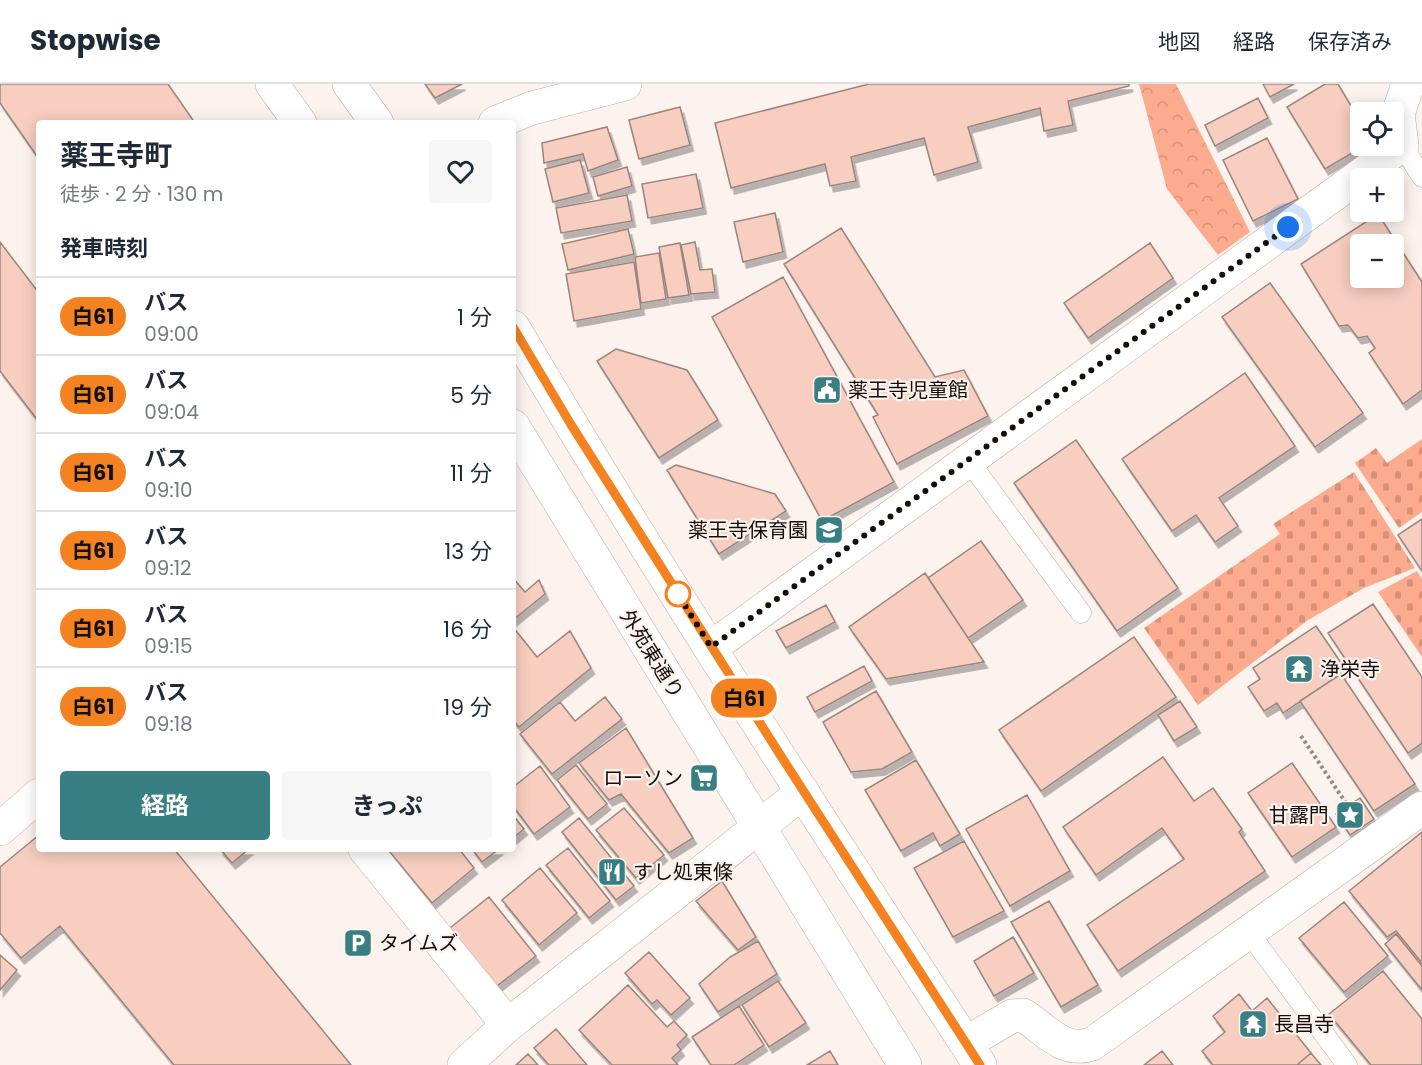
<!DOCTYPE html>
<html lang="ja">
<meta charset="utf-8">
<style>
body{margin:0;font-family:Poppins,"Noto Sans JP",sans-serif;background:#f6f6f7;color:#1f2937;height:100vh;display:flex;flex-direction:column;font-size:22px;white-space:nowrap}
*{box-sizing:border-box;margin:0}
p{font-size:20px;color:#747a83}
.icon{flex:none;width:33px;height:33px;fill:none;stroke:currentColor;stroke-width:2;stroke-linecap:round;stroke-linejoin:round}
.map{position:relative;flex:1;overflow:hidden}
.sheet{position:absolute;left:36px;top:36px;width:480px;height:732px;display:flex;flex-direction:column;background:#fff;border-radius:6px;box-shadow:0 3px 15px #0003}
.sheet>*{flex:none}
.badge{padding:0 12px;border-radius:20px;font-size:21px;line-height:39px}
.controls{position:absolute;left:1350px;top:18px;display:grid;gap:12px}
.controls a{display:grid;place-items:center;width:54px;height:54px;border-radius:6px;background:#fff;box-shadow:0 3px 15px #0003;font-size:30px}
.you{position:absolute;width:30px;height:30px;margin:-15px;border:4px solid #fff;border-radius:50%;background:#1a73e8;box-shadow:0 0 0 9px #1a73e833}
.map>.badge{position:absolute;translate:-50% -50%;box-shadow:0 0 0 3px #fff}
h2{padding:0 24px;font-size:22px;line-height:54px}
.round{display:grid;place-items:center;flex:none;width:63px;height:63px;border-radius:6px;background:#f6f6f7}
.head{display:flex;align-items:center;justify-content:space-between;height:102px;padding:0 24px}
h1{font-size:28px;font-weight:700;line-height:45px}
.primary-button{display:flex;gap:12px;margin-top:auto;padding:12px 24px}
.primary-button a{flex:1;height:69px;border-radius:6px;background:#377f82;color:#fff;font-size:24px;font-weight:700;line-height:69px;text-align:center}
.primary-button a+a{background:#f6f6f7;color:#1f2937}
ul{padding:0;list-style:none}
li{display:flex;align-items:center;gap:18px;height:78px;padding:0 24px;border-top:2px solid #e0e1e3}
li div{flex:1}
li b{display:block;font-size:22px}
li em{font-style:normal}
li .badge{min-width:66px;font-weight:700;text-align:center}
header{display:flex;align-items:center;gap:36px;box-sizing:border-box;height:84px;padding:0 30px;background:#fff;border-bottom:2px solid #e0e1e3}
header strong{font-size:28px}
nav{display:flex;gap:33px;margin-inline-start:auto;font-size:21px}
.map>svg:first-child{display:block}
.cemetery{fill:url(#cemetery-stones)}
.park{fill:url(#park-crowns)}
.building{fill:#f7cec0;stroke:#9b857d;stroke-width:1.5;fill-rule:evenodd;filter:url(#shadow)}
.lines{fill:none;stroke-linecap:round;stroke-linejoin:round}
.lane-casing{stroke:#c2aba3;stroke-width:21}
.street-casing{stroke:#c2aba3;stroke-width:34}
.secondary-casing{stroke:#c2aba3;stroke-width:34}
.primary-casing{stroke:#c2aba3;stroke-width:34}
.path{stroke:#948b87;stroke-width:4;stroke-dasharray:3 3;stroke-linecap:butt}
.lane{stroke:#fff;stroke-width:20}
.street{stroke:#fff;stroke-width:33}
.secondary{stroke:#fff;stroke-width:33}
.primary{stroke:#fff;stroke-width:33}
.line-casing{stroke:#fff;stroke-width:14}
.line{stroke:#f58220;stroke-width:9}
.walk{stroke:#150d0a;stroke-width:6;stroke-dasharray:0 10.8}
.stop-dot{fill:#fff;stroke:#f58220;stroke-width:3}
.labels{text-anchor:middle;stroke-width:4.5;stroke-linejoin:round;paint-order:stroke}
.poi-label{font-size:20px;fill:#150d0a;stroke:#fcf2ee;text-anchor:start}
.street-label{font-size:20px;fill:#150d0a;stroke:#fcf2ee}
</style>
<header>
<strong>Stopwise</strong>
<nav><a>地図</a><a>経路</a><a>保存済み</a></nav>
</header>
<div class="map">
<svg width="1422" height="981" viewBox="0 0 1422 981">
<defs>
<pattern id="cemetery-stones" width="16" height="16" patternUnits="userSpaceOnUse" patternTransform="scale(1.5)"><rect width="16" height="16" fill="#fdab8e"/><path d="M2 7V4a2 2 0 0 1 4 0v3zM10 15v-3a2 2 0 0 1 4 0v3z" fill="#d89279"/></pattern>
<pattern id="park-crowns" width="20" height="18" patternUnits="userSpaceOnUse" patternTransform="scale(1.5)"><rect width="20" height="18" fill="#fdab8e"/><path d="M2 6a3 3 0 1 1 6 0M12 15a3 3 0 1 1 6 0" fill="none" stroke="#d89279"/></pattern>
<filter id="shadow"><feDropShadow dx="3.5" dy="6" stdDeviation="0" flood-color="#0004"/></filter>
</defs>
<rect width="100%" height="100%" fill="#fcf2ee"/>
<path class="cemetery" d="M1422 355V428L1399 444 1355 379 1376 364 1387 379Z
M1354 388 1415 484 1364 504 1308 536 1198 621 1144 544 1280 450 1273 440Z
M1417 487 1422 495V573L1378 508Z"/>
<path class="park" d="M1139 0H1176L1250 148 1218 171 1167 105Z"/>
<path class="building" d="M0 0H168L195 39H39V75L0 19Z
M425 0H462L435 14Z
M869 0H1129V2L1068 17 1073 41 1044 47 1040 24 968 43 978 78 934 91 924 54 851 73 856 97 830 102 825 80 731 104 715 39Z
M1263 0H1294L1270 13Z
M1325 0H1338L1360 37V62H1364L1325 85 1287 23Z
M1258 14 1268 34 1215 62 1205 41Z
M680 23 690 61 639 75 629 36Z
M607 43 618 76 588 87 583 70 544 79 542 59Z
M1267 54 1298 115 1253 137 1223 76Z
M580 76 589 109 553 118 545 85Z
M627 83 632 102 598 112 593 93Z
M696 90 703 124 648 134 642 100Z
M627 111 632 137 561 149 556 124Z
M775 129 783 168 743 178 734 138Z
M1378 130 1422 198V306L1403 320 1369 269 1375 264 1367 252 1358 254 1348 241 1339 242 1301 180ZM1360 160H1394V194H1360Z
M841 144 935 293 964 286 988 332 897 380 873 333 878 331 784 180Z
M628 145 634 170 568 186 562 160Z
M0 158 39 209V338L0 287Z
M695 158 700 186 712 185 715 208 691 210 681 161Z
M680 159 689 211 668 214 659 163Z
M1150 159 1173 194 1088 254 1064 219Z
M659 169 666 215 641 219 635 173Z
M634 178 641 225 574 237 566 190Z
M783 193 894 398 822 437 712 233Z
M1270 199 1363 329 1315 363 1222 233Z
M616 265 687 286 718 336 659 374 597 277Z
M1245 289 1295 362 1219 414 1238 442 1215 458 1196 431 1172 447 1122 375Z
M1076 356 1178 504 1117 547 1014 399Z
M676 381 775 410 786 427 719 470 667 386Z
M1422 435V487L1398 451Z
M981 457 1023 516 968 554 928 494Z
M925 489 984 578 886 595 849 543Z
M513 494 525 508 539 496 545 510 513 536Z
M1373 520 1422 593V659L1408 669 1328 549Z
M826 521 835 538 786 564 776 547Z
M1316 542 1346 586 1283 629 1277 619 1264 627 1248 603 1260 595 1253 584Z
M513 543 537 573 570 547 591 584 519 643 513 636Z
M1134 553 1176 613 1041 707 999 646Z
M864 582 872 597 815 628 807 613Z
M1341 590 1415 700 1374 727 1300 617Z
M876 607 912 668 882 685 851 688 823 638Z
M605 613 622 635 552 690 520 650 560 618 575 637Z
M1180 617 1197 643 1174 657 1158 631Z
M626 644 693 754 669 769 621 710 609 716 579 679Z
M1163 673 1194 717 1213 704 1242 745 1239 748 1265 787 1118 887 1087 841 1184 775 1162 744 1096 791 1063 743Z
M916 676 960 750 940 762 933 749 901 767 865 706Z
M1292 679 1336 743 1292 773 1248 709Z
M576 681 607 720 588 735 557 696Z
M540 682 570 723 534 750 513 722V703Z
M1027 711 1070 787 1010 822 966 745Z
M1360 714 1374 735 1350 751 1336 730Z
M624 724 664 771 636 794 596 746Z
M513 731 524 745 513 754Z
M579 734 634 802 616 816 562 748Z
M1422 748V879L1396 847 1387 853 1349 807Z
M39 751V765H174L351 981H174L60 842 21 874 0 849V783Z
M964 757 1004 827 953 853 914 784Z
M568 764 610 817 589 834 546 781Z
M220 765H249L232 779Z
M392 765H459L474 784 432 819 389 767Z
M472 765H499L482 778Z
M540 784 577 829 539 861 502 816Z
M722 797 756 853 738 866 696 817Z
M489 813 536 872 493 905 446 847Z
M1049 817 1098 901 1061 923 1011 838Z
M1344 818 1388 872 1344 908 1299 854Z
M1396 850 1422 882V906L1385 860Z
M1013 853 1034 889 994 912 974 877Z
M758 857 777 890 718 928 699 900 730 873Z
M649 868 690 914 671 931 657 916 652 920 625 889Z
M0 871 17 886 0 906Z
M1383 887 1422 935V981H1371L1329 930Z
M778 897 806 939 769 963 742 921Z
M628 901 667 943 674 937 687 951 677 961 681 966 672 974 678 981H612L579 946Z
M1239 910 1252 927 1267 914 1311 969 1297 981H1213L1202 967 1225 948 1213 932Z
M739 922 764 961 734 981H711L692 953Z
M556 945 587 981H549L534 964Z
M830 967 838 981H807Z
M1162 967 1173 981H1144Z
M1311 969 1321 981H1297Z
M528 970 538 981H516Z"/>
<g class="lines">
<g class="lane-casing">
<path id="lane" d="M1402 61 1422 93
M968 376 1081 529
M1249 849 1347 981"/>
</g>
<g class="street-casing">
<path id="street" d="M712 563 1402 61 1398 30 1408 0
M0 745 39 711
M365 765 508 941
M966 959 1012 932 1023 931C1046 945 1062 970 1092 960L1422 724"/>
</g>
<g class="secondary-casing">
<path id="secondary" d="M495 39 532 24 625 0
M464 981 508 941 803 708"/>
</g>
<g class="primary-casing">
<path id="primary" d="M272 0 300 39
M349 0 377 39
M513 243C661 494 821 738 980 981
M513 342 905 981"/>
</g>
<path class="path" d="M1301 652 1348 722"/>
<use href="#lane" class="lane"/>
<use href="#street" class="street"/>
<use href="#secondary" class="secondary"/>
<use href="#primary" class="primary"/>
</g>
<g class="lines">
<g class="line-casing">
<path id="line" d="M513 243 570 339 779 669 980 981"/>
</g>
<use href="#line" class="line"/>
<path class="walk" d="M678 510 676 507 711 563 1288 143"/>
</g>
<defs>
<g id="civic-square" transform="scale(1.5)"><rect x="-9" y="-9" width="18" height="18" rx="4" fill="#377f82" stroke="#fcf2ee"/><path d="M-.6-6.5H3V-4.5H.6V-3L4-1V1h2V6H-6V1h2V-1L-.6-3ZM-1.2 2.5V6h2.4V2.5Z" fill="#fff"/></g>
<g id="school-square" transform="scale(1.5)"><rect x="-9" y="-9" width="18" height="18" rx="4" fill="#377f82" stroke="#fcf2ee"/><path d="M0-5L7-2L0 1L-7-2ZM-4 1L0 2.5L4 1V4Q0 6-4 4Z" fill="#fff"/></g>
<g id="temple-square" transform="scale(1.5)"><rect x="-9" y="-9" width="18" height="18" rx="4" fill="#377f82" stroke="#fcf2ee"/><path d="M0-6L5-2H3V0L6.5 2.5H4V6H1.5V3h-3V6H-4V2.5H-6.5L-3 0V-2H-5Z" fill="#fff"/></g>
<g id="supermarket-square" transform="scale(1.5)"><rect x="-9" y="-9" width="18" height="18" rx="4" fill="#377f82" stroke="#fcf2ee"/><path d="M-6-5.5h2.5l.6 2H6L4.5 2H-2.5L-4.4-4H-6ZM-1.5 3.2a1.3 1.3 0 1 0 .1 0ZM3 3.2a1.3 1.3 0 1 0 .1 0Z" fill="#fff"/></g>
<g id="sight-square" transform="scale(1.5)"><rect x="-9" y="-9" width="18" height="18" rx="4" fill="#377f82" stroke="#fcf2ee"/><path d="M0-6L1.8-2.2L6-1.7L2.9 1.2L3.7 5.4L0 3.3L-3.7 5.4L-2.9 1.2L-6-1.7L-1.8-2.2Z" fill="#fff"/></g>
<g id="restaurant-square" transform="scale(1.5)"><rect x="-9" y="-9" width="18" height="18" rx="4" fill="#377f82" stroke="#fcf2ee"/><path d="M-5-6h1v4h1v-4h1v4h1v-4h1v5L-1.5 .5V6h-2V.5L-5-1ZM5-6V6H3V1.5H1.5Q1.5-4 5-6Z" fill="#fff"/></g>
<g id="parking-square" transform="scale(1.5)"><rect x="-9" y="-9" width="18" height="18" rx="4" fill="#377f82" stroke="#fcf2ee"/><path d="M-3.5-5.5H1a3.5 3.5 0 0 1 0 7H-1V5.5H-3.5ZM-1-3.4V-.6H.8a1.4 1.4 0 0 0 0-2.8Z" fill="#fff"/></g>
</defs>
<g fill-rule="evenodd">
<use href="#civic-square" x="827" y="306"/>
<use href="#school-square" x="829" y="446"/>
<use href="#temple-square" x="1299" y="585"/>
<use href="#supermarket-square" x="704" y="694"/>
<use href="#sight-square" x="1350" y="731"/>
<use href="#restaurant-square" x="612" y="788"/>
<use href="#parking-square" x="358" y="859"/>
<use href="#temple-square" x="1253" y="940"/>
</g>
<circle class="stop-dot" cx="678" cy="510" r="12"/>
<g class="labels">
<g class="poi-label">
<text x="848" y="313">薬王寺児童館</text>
<text x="808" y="453" text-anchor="end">薬王寺保育園</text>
<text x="1320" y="592">浄栄寺</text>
<text x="683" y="701" text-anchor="end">ローソン</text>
<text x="1329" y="738" text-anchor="end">甘露門</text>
<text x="633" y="795">すし処東條</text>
<text x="379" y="866">タイムズ</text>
<text x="1274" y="947">長昌寺</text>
</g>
<g class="street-label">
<text transform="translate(652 570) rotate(58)" y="7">外苑東通り</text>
</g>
</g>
</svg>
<div class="controls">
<a><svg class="icon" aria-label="locate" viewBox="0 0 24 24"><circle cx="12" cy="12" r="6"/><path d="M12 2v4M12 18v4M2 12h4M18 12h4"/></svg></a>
<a>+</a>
<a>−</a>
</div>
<div class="you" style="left:1288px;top:143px"></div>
<b class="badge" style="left:744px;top:614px;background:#f58220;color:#111">白61</b>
<section class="sheet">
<div class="head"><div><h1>薬王寺町</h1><p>徒歩 · 2 分 · 130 m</p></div><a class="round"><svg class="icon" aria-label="heart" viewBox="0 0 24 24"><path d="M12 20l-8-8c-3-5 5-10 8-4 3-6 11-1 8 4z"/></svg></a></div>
<h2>発車時刻</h2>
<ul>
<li><span class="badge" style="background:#f58220;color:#111">白61</span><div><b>バス</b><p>09:00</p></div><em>1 分</em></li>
<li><span class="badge" style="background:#f58220;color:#111">白61</span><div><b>バス</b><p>09:04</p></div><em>5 分</em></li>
<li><span class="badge" style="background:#f58220;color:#111">白61</span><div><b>バス</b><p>09:10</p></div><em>11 分</em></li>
<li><span class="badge" style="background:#f58220;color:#111">白61</span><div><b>バス</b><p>09:12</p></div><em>13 分</em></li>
<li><span class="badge" style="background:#f58220;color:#111">白61</span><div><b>バス</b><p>09:15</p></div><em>16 分</em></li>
<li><span class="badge" style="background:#f58220;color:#111">白61</span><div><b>バス</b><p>09:18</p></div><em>19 分</em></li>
</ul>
<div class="primary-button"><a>経路</a><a>きっぷ</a></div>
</section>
</div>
